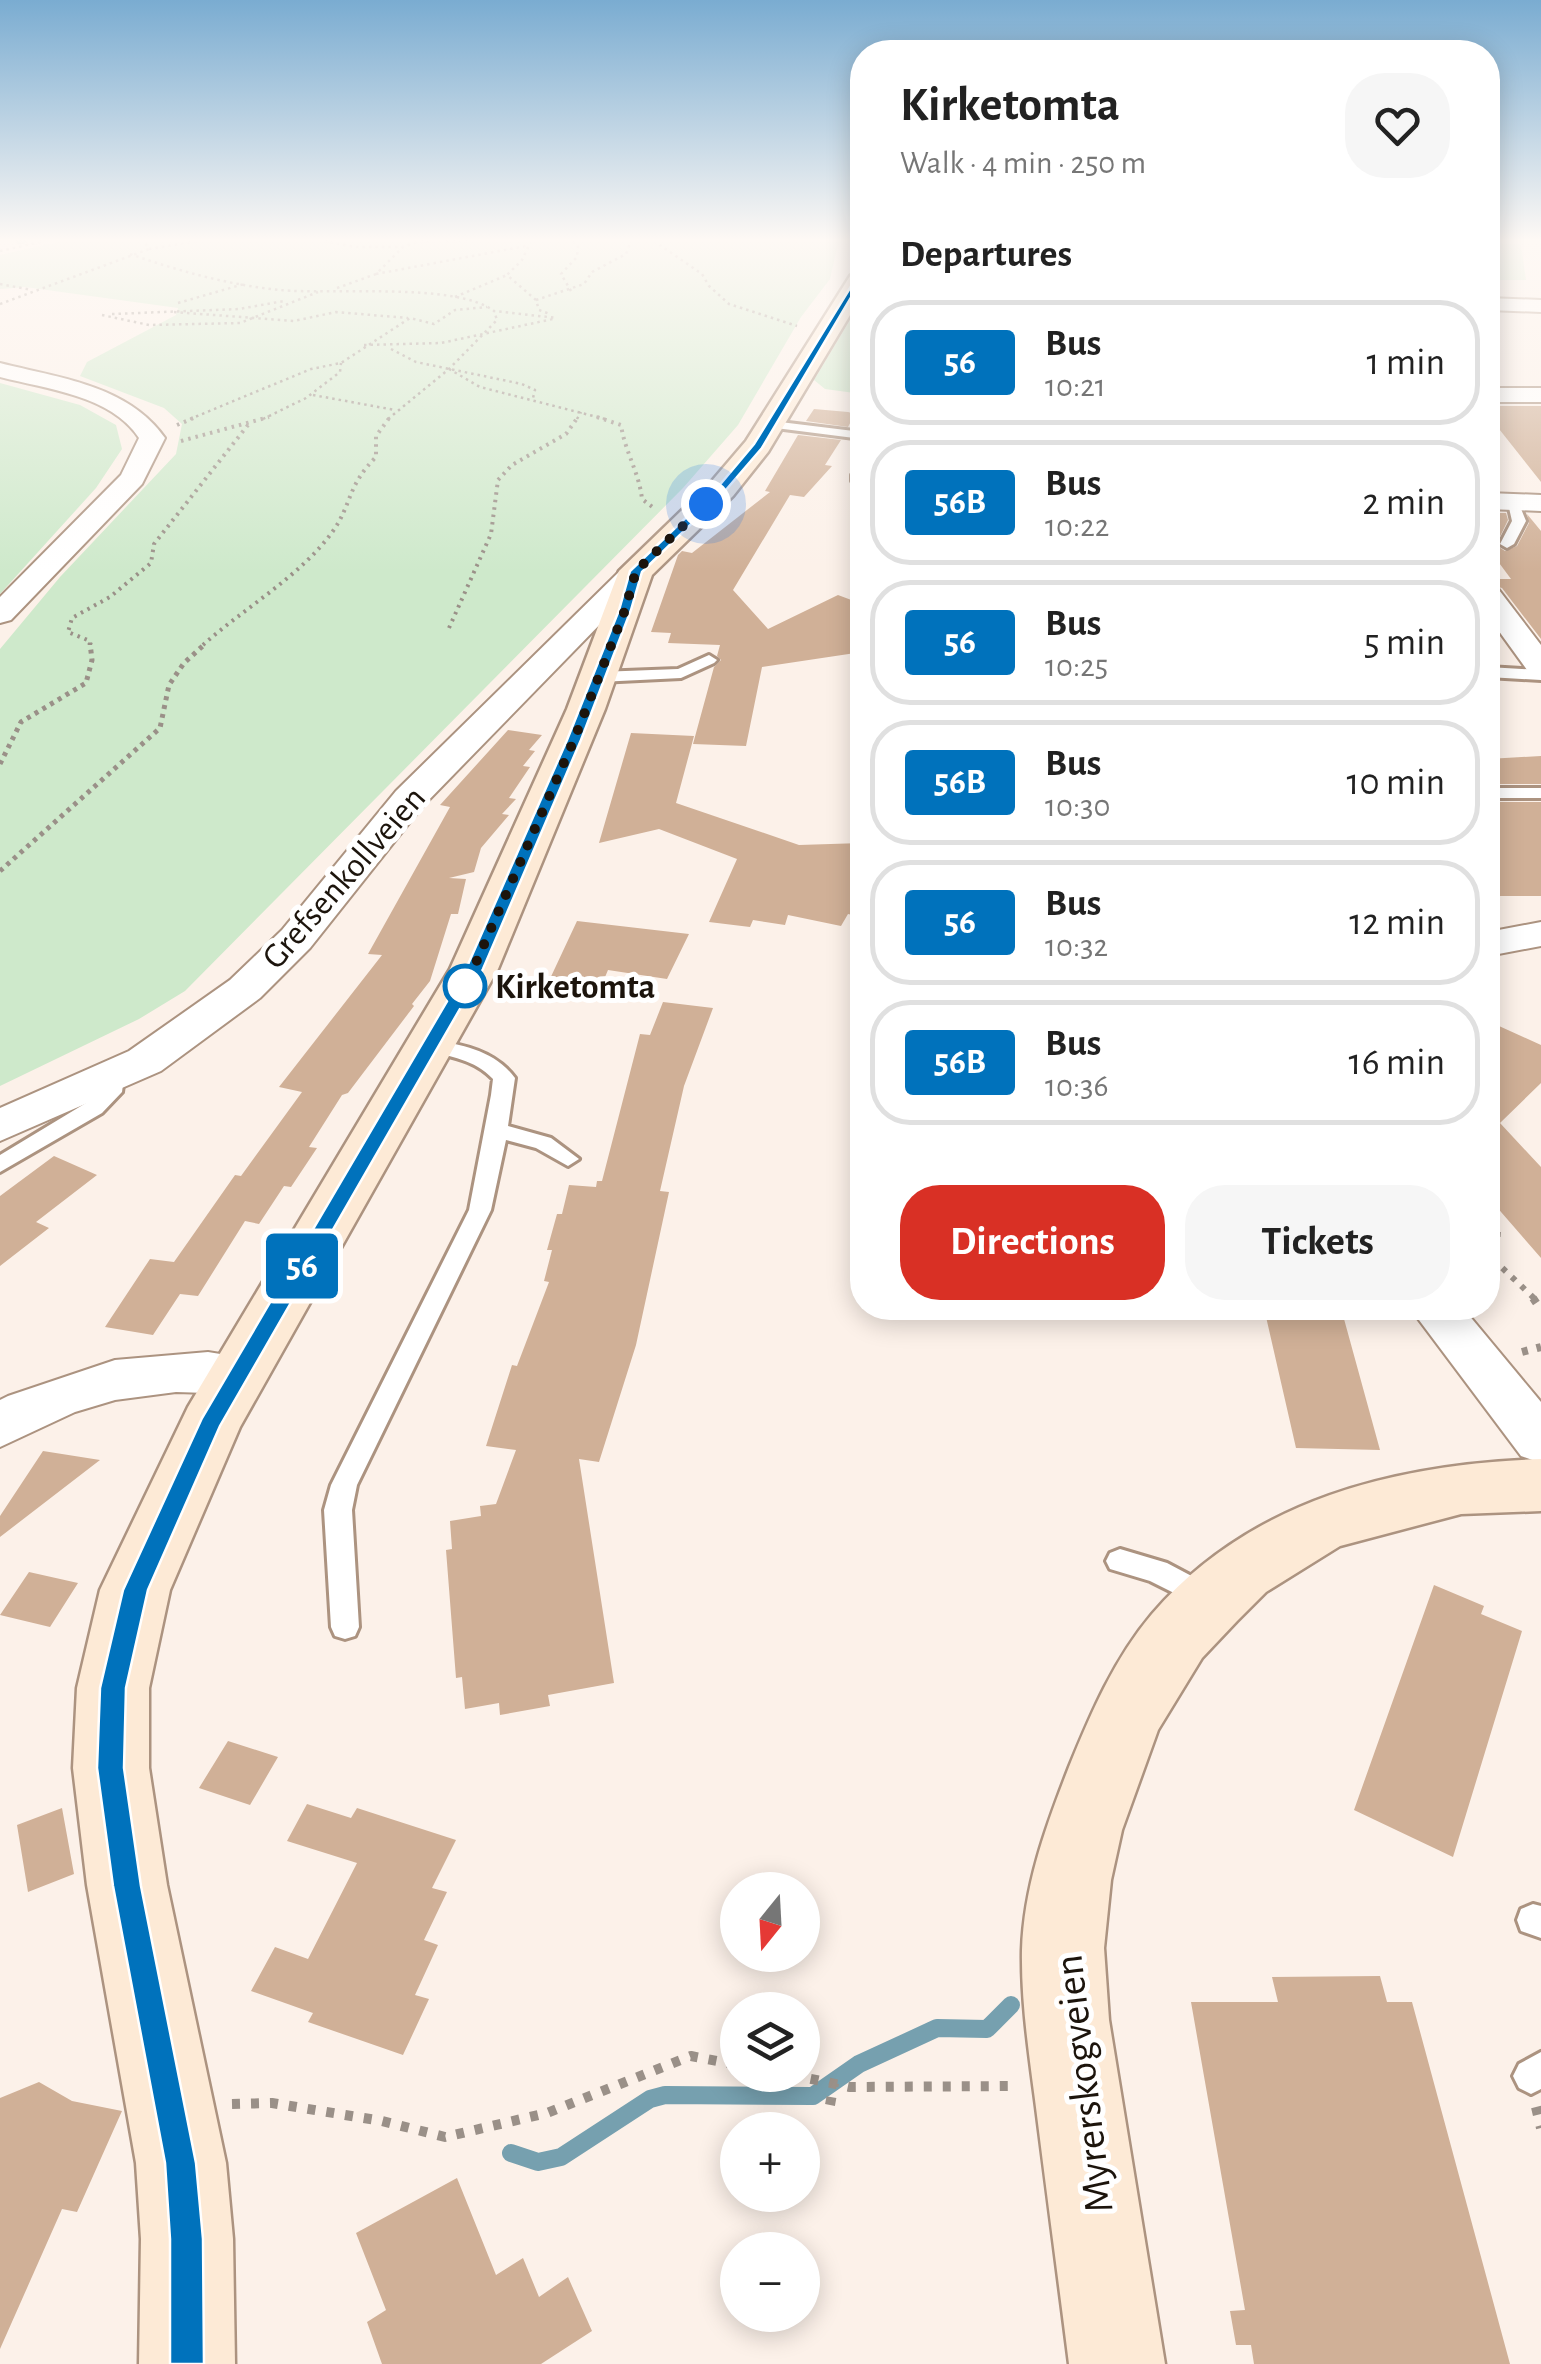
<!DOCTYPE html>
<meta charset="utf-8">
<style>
body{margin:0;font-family:"Alegreya Sans",sans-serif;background:#f6f6f6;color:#222;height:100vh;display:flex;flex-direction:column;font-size:38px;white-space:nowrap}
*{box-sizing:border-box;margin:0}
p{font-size:32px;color:#767676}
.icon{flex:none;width:55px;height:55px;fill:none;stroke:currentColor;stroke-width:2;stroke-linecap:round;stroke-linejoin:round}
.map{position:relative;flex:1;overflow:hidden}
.panel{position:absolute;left:850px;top:40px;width:650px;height:1280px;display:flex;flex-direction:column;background:#fff;border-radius:40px;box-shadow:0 5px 25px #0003}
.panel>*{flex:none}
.badge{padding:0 20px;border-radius:8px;font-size:35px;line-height:65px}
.needle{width:65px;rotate:198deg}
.tools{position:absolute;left:720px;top:1872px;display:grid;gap:20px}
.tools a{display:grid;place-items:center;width:100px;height:100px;border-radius:50%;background:#fff;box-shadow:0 5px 25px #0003;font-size:50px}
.you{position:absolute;width:50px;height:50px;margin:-25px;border:8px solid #fff;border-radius:50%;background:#1a73e8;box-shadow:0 0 0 15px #1a73e833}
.map>.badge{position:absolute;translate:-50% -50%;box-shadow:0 0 0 5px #fff}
h2{padding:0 50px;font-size:38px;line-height:90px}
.round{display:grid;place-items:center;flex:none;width:105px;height:105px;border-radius:40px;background:#f6f6f6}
.overview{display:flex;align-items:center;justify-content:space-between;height:170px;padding:0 50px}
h1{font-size:48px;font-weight:600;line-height:75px}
.action{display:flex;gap:20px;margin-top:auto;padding:20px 50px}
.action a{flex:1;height:115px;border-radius:40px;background:#d93025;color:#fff;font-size:40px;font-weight:600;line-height:115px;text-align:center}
.action a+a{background:#f6f6f6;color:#222}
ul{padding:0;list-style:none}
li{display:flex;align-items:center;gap:30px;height:125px;margin:0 20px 15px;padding:0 30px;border:5px solid #e0e0e0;border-radius:40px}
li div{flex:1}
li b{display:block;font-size:38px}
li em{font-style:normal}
li .badge{min-width:110px;font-weight:700;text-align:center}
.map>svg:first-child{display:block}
.green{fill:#cee9cb}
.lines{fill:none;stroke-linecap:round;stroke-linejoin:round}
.stream-far1{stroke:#76a0af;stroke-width:5}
.stream{stroke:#76a0af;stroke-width:18}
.building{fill:#d0b097}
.lane-casing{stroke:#ac9380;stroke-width:6}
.street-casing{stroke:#ac9380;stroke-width:4}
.secondary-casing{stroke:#ac9380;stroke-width:5}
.path-far5{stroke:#9a9088;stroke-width:2.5;stroke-dasharray:2.5 4;stroke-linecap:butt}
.path-far4{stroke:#9a9088;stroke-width:4;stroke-dasharray:2.5 5;stroke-linecap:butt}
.path-far3{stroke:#9a9088;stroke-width:5;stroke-dasharray:4 5;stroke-linecap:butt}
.path-far2{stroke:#9a9088;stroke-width:6;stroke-dasharray:5 8;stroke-linecap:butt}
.path-far1{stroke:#9a9088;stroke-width:8;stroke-dasharray:6 9;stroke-linecap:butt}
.path{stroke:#9a9088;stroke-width:10;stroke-dasharray:8 11;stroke-linecap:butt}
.lane{fill:#fff;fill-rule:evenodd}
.street{fill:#fff;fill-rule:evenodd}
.secondary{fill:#fdead6;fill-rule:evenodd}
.line{fill:#0072bc;stroke:#fff;stroke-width:2.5}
.walk{stroke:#1c140c;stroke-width:10;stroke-dasharray:0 18}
.stop-dot{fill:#fff;stroke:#0072bc;stroke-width:5}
.labels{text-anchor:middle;stroke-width:10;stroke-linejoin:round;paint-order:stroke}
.street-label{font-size:35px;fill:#1c140c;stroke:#fff}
.stop-label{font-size:35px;font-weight:bold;fill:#1c140c;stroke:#fff;text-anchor:start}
.near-street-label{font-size:42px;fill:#1c140c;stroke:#fff}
</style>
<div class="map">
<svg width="1541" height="2364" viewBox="0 0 1541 2364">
<rect width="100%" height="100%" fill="#fcf1e9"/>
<path class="green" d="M62 241H843L838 244 830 279 801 317 738 425 683 488 185 991 139 1019 0 1086V649L60 577 176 454 182 424 164 408 80 376 87 362 176 315 178 308 25 287 0 289V255Z
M1491 242 1521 245 1526 280H1488V244Z
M862 300V394L825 389 814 380Z
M0 383 80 405 116 425 122 449 96 488 0 594Z"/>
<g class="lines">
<path class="stream-far1" d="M19 242 24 241"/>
<path class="stream" d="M511 2153 538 2162 561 2157 650 2099 665 2095 813 2096 859 2064 937 2028 987 2029 1011 2005"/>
</g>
<path class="building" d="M1488 406H1541V482L1488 415Z
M814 409 848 412 855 414 848 427 806 421Z
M798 435 841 440 825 465 832 466 804 497 790 495 733 590 768 629 838 595 862 604V652L762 667 746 746 693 744 714 667 721 660 717 656 720 645 668 643 671 633 651 632 678 555 682 551 692 553 770 492 765 491Z
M1488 513H1506L1508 520 1496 545 1505 551 1517 546 1529 523 1527 514 1541 531V639L1502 588 1488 584V579H1511L1488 548Z
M508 730 542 735 529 750 535 751 523 766 530 767 509 798 516 799 502 814 509 815 481 848 474 872 449 878 466 879 458 914H451L430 981 412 1004 414 1006 348 1093 342 1095 309 1147 317 1148 291 1187 284 1186 259 1224 245 1221 198 1296 180 1294 153 1335 105 1327 150 1259 174 1262 235 1175 241 1176 302 1092 279 1087 382 955 368 954 450 807 440 805Z
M631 733 694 736 676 803 799 845 862 843V917L848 914 841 926 788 915 785 925 753 920 750 927 709 922 737 859 659 829 599 843Z
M1541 756V784H1488V759Z
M1488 802H1541V896H1488Z
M577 921 689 934 667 979 608 970 600 989 548 983Z
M663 1002 713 1008 684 1086 660 1191 669 1192 636 1345 599 1462 579 1459 614 1683 548 1695 550 1706 500 1715 499 1703 465 1709 462 1677 456 1678 446 1550 452 1549 450 1521 481 1516 480 1506 496 1504 516 1450 486 1446 512 1365 517 1366 549 1282 544 1281 552 1250H547L557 1214H562L569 1185 596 1187 597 1181H602L640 1034 650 1035Z
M1488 1021 1541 1045V1083L1500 1123 1541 1167V1258L1488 1197Z
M54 1156 97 1175 36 1222 49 1228 0 1266V1196Z
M1264 1308H1341L1380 1450 1296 1448Z
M43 1451 100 1460 0 1537V1516Z
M29 1572 78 1583 50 1627 0 1615Z
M1434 1585 1484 1606 1481 1614 1522 1631 1453 1857 1354 1810Z
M228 1741 278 1757 250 1805 199 1788Z
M307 1804 351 1818 357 1808 456 1840 432 1888 447 1892 424 1940 438 1945 415 1995 429 1999 403 2055 308 2022 313 2013 251 1991 275 1947 308 1959 357 1863 287 1841Z
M62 1808 74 1874 28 1892 17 1825Z
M1380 1976 1387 2002H1412L1510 2364H1254L1251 2345H1236L1230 2311 1245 2310 1191 2002H1278L1272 1977Z
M39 2082 72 2101 122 2111 77 2212 62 2209 0 2349V2098Z
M457 2178 496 2275 523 2258 539 2297 568 2277 592 2331 541 2364H382L367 2322 386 2310 356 2233Z"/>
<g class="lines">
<g class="lane-casing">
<path id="lane" d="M772 421 862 432V439L768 427 766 425Z
M862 466V478L852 481V475Z
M1507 499H1517L1526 521 1514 544 1507 548 1500 544 1512 521Z
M709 655 717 660 714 663 681 678 599 682 591 677 599 672 678 669Z
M1488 667 1541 670V680L1488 677Z
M1488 788H1541V798H1488Z
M432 1040C464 1045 495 1051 515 1078L508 1126 551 1138 579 1159 568 1166 536 1148 506 1140 491 1210 357 1485 352 1510 359 1627 355 1636 345 1639 335 1636 331 1627 324 1510 331 1485 469 1210 491 1095 493 1079C474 1059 451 1057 425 1050L422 1046 425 1042Z
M113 1070 124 1077 122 1092 102 1113 0 1172V1155L86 1103 101 1090 106 1072Z
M1120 1549 1167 1563 1218 1590 1222 1598 1218 1606 1208 1610 1150 1581 1110 1569 1106 1561 1110 1553Z
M1533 1904 1541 1906V1938L1521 1931 1517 1920 1521 1909Z
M1541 2052V2089L1531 2094 1519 2088 1513 2076 1519 2064Z"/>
</g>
<g class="street-casing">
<path id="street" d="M1488 298 1541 300V312L1488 310Z
M0 363C59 378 128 385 165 438L142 484 11 620 0 623V597L121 475 139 438C111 395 46 389 0 377Z
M1488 388H1541V402H1488Z
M1488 493 1541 495V511L1488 509Z
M636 562 646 565 651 571 646 577 422 807 310 948 260 998 161 1071 0 1141V1108L129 1051 230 980 282 930 396 791 626 565Z
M1488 587 1499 590 1541 645V677L1530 674 1488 616Z
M1541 922V946L1488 956V932Z
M1410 1308H1463L1541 1402V1463L1521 1456Z
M208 1352 258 1360 266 1374 258 1388 239 1394 176 1392 115 1400 75 1412 0 1447V1400L8 1396 115 1360Z"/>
</g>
<g class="secondary-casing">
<path id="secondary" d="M862 269V295L768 452 733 496 652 575 605 709 498 969 240 1427 170 1590 149 1688V1768L167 1885 226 2163 233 2239 235 2364H139L141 2239 136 2163 87 1885 73 1768 77 1688 100 1590 188 1407 450 969 567 709 619 571 711 482 746 441 850 276Z
M1541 1459V1511L1461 1514 1340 1546 1266 1592 1237 1621 1202 1658 1158 1730 1122 1830 1111 1880 1104 1948 1109 2020 1165 2364H1069C1059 2284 1048 2203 1038 2123 1031 2066 1021 2008 1022 1950 1024 1886 1046 1826 1069 1767 1091 1713 1114 1659 1152 1614 1251 1499 1396 1464 1541 1459Z"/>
</g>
<path class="path-far5" d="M324 241 355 247H403
M531 241 522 260 507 275 536 300 539 310 550 314
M654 241 702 274 709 286 729 304 797 326
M149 249 198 241
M0 251 45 241
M130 254C179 271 229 285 280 290 330 295 456 282 494 311L557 318
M376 274 526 246
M0 284 32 290
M337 288 376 274 403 247 417 242 467 241
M571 291 561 274 577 257 578 246 573 241
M455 297 507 275
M536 300 584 284 592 272 626 254 631 241
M178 303 244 284
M0 304 149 249 144 241
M174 312 294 321 336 312 408 318
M112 314 239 309 284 301
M102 315 149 325 240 323 318 292
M364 345 441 343 553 319
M391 349 416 362 522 384 535 390 533 398
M449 369 480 387 605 419
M313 395 395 410
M190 419 311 369 341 363 410 318 434 324 455 310 487 307
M263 419 306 398 340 372 341 363
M388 419 449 369 497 320 494 311
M577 419 581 412"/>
<path class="path-far4" d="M597 417 621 425C625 452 639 472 642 499L655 509
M177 425 196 417
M181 441 269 417
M449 628 491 534 498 480 512 465 566 434 578 417
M90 645V641L68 632 72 618 110 597 151 563 154 544 248 425
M203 645C244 608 301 576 333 531 352 504 347 486 376 457V436L390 417"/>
<path class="path-far3" d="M0 764 21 722 86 683 92 660 90 643
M0 871 160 728 169 685 184 663 206 643"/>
<path class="path-far2" d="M1488 1231 1498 1229 1496 1262 1536 1300"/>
<path class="path-far1" d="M1533 1298 1541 1310
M1522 1352 1541 1347"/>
<path class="path" d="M792 2075 850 2087 1014 2086
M232 2104 272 2103 382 2121 445 2137 547 2113 691 2056 738 2065
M830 2105 834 2083
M1536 2107 1541 2128"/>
<use href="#lane" class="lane"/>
<use href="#street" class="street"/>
<use href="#secondary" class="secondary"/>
</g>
<linearGradient id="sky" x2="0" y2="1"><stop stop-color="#7aacd1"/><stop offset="0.42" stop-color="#fef9f5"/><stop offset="1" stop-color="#fef9f5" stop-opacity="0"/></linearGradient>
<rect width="1541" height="572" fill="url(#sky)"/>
<path class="line" d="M865 274 762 448 725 491 642 572 631 610 581 740 483 969 220 1426 148 1590 126 1688 124 1768 141 1886 196 2163 203 2239 204 2364H170V2239L165 2163 113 1886 97 1768 100 1688 123 1590 202 1418 466 969 567 740 619 610 630 571 718 487 754 444 858 275Z"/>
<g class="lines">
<path class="walk" d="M465 986 464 990 574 740 625 610 636 571 706 504"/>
</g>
<circle class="stop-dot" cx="465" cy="986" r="20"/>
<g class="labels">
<g class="street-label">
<text transform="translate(343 877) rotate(-49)" y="12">Grefsenkollveien</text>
</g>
<g class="stop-label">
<text x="495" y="998">Kirketomta</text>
</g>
<g class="near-street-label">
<text transform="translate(1082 2084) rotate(-97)" y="15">Myrerskogveien</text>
</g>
</g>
</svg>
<div class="tools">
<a><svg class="needle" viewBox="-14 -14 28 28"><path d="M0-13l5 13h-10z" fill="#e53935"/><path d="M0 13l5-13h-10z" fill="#767676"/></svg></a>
<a><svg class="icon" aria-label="layers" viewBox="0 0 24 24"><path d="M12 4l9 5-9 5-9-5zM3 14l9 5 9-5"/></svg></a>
<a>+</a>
<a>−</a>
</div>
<div class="you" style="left:706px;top:504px"></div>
<b class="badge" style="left:302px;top:1266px;background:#0072bc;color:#fff">56</b>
<section class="panel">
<div class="overview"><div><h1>Kirketomta</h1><p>Walk · 4 min · 250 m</p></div><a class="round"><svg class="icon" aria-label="heart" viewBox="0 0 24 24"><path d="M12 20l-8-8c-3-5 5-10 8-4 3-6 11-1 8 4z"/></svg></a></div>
<h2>Departures</h2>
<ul>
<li><span class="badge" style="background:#0072bc;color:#fff">56</span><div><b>Bus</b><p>10:21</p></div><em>1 min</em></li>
<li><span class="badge" style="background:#0072bc;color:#fff">56B</span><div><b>Bus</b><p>10:22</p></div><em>2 min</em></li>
<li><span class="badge" style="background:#0072bc;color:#fff">56</span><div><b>Bus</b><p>10:25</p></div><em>5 min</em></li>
<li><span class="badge" style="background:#0072bc;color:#fff">56B</span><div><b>Bus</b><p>10:30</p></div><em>10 min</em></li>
<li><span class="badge" style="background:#0072bc;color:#fff">56</span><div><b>Bus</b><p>10:32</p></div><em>12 min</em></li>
<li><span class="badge" style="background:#0072bc;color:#fff">56B</span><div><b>Bus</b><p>10:36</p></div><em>16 min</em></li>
</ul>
<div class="action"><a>Directions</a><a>Tickets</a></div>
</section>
</div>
